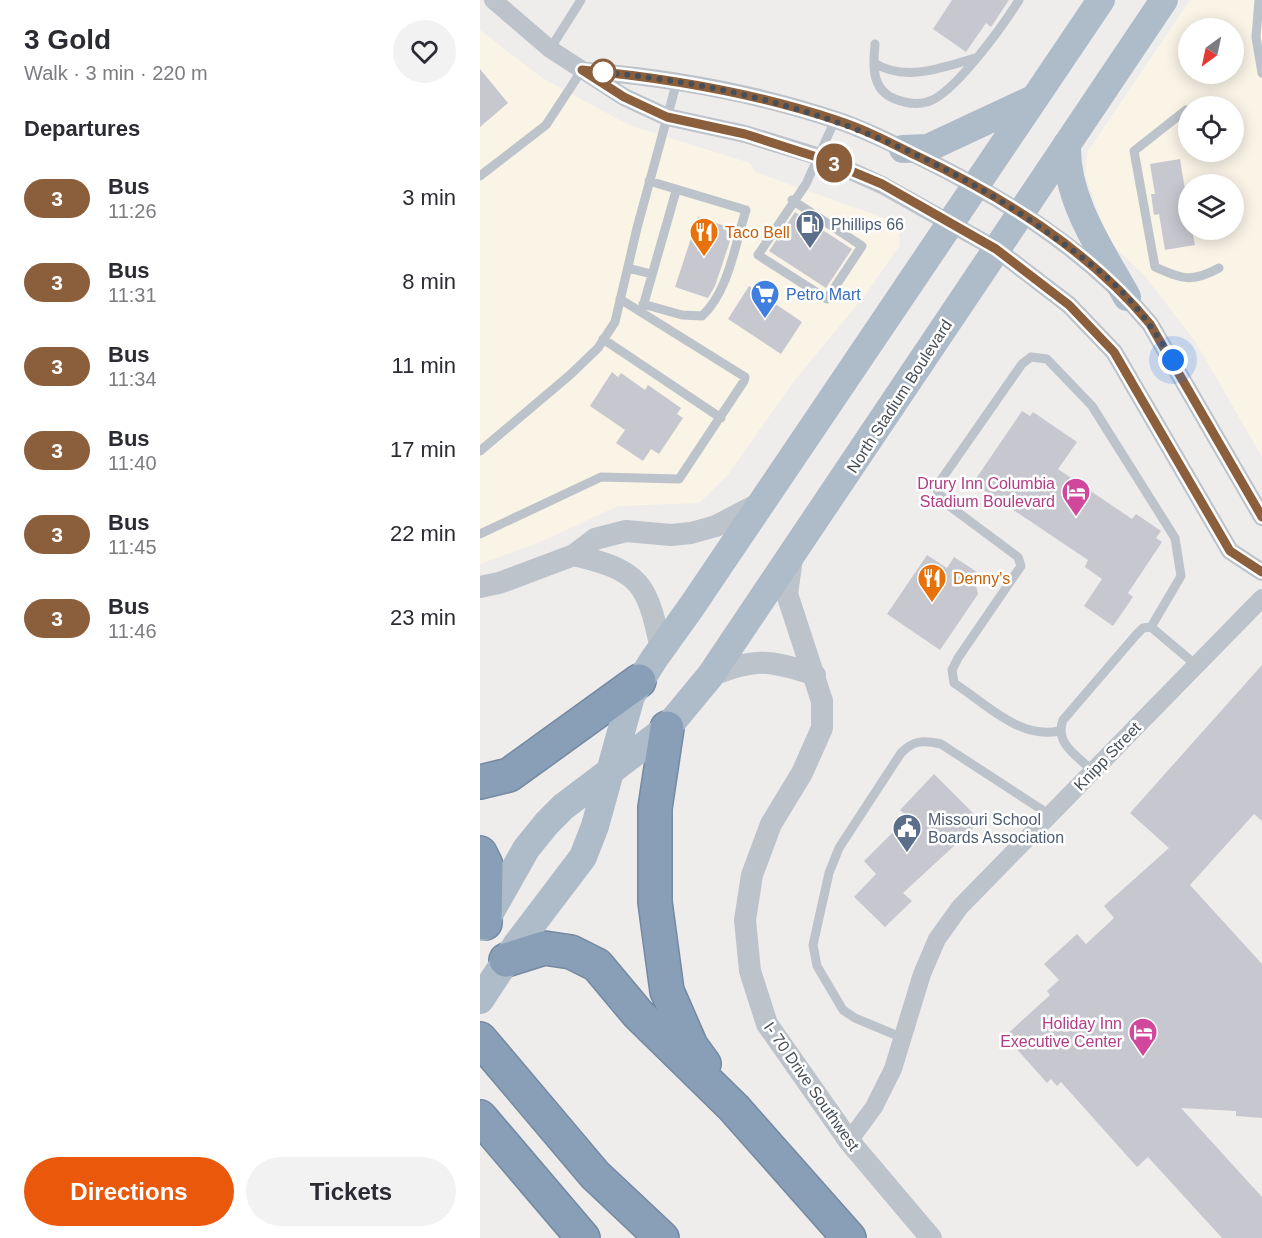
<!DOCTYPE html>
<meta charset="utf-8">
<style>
body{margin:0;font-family:Helvetica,sans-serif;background:#f2f2f3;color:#2b2b33;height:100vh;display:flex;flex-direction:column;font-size:22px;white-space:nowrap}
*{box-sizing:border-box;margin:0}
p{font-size:20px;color:#7c7c81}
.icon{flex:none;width:33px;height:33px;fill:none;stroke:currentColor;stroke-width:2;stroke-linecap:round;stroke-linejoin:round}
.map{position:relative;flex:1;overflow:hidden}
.panel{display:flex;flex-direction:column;background:#fff;width:480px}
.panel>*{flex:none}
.badge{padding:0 12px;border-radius:20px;font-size:21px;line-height:39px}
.needle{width:39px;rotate:213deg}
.tools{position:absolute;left:698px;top:18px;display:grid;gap:12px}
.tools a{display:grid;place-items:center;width:66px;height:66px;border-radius:50%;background:#fff;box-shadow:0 3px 15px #0003;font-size:30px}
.you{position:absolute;width:30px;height:30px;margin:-15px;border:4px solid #fff;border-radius:50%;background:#1a73e8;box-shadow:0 0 0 9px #1a73e833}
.map>.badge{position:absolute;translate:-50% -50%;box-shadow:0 0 0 3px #fff}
h2{padding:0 24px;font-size:22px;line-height:54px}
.round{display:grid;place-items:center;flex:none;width:63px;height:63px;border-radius:32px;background:#f2f2f3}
.head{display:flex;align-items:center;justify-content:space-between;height:102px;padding:0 24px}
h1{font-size:28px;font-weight:600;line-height:45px}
.button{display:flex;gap:12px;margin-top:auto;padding:12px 24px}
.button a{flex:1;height:69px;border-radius:36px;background:#ea580c;color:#fff;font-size:24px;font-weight:600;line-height:69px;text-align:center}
.button a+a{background:#f2f2f3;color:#2b2b33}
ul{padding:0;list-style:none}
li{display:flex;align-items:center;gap:18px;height:84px;padding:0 24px}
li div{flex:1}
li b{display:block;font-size:22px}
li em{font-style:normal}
li .badge{min-width:66px;font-weight:700;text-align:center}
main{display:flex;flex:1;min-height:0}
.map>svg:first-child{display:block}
.commercial{fill:#f9f4e6;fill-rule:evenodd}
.building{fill:#c7c8cf}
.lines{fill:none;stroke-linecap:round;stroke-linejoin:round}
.motorway-casing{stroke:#7489a2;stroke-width:36}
.service{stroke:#bcc3ca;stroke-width:9}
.minor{stroke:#bcc3ca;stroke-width:18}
.tertiary{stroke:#bcc3ca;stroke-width:22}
.primary{stroke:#aebbc9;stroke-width:28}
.motorway{stroke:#899eb7;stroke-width:33}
.line-casing{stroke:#fff;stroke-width:14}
.line{stroke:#8b5e3c;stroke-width:9}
.walk{stroke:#474f58;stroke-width:6;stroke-dasharray:0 10.8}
.stop-dot{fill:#fff;stroke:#8b5e3c;stroke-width:3}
.labels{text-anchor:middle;stroke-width:5;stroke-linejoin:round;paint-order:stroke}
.service-label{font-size:16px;fill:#4e5e75;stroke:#fff;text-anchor:start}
.food-label{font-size:16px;fill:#c56008;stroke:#fff;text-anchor:start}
.shop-label{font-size:16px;fill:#366cbe;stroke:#fff;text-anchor:start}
.street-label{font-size:16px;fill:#474f58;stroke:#fff}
.hotel-label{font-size:16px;fill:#b23c85;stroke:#fff;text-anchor:end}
</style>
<main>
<section class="panel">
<div class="head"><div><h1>3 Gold</h1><p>Walk · 3 min · 220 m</p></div><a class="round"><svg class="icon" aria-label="heart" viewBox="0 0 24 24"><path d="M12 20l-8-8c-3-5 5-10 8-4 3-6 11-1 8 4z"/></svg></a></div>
<h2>Departures</h2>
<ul>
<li><span class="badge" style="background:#8b5e3c;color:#fff">3</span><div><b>Bus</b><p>11:26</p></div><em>3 min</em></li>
<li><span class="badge" style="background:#8b5e3c;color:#fff">3</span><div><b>Bus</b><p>11:31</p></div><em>8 min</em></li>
<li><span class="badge" style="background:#8b5e3c;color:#fff">3</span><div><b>Bus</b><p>11:34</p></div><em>11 min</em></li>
<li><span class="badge" style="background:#8b5e3c;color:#fff">3</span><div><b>Bus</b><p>11:40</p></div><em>17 min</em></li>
<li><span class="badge" style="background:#8b5e3c;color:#fff">3</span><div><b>Bus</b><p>11:45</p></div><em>22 min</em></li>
<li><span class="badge" style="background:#8b5e3c;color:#fff">3</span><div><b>Bus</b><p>11:46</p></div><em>23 min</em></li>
</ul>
<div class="button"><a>Directions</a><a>Tickets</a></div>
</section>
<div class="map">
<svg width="782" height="1238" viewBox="0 0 782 1238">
<rect width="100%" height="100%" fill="#efecec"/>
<path class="commercial" d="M710 0H782V457L715 341 664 275 628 241 605 173 608 151ZM708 28H753V74H708ZM708 106H753V152H708ZM708 184H753V230H708Z
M0 30 62 78 149 125 270 163 275 172 418 223 420 245 386 294 315 380 247 476 219 503 138 506 58 543 0 564Z"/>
<path class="building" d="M472 0H529L511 27 506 23 486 52 453 29Z
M0 69 28 103 0 127Z
M700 159 705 190 708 189V230H712L715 245 685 250 679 214 674 215 671 194H675L670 164Z
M315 212 372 249 346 288 289 251Z
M218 217 254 229 235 286 228 298 195 287Z
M269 286 322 322 301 354 248 319Z
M132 372 138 377 141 373 165 390 168 385 201 408 197 414 203 418 179 454 171 449 163 461 136 443 145 430 110 406Z
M542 411 550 416 553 412 597 442 578 469 652 519 656 514 681 531 676 538 682 542 648 593 653 597 633 626 604 606 622 579 605 567 608 560 493 483Z
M447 555 467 568 474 557 497 572 494 577 498 594 460 650 407 614Z
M782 665V821L774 814 710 885 782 964V1118L756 1116V1111L701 1108 782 1197V1238H742L668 1157 657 1167 581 1082 577 1086 571 1079 567 1083 525 1036 570 995 567 991 579 980 564 964 597 934 606 944 634 918 624 906 689 848 650 813Z
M454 774 501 821 423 893 432 901 405 927 374 897 396 874 384 861 428 817 420 810Z"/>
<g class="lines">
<g class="motorway-casing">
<path id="motorway" d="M187 728 175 808V902L187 991 211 1046 224 1064
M0 782 29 775 159 681
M0 853 6 865 5 923
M26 960 64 948 91 952 117 965 158 1014 254 1108 369 1238
M0 1039 115 1175 182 1238
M0 1117 103 1238"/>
</g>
<path class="service" d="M779 0 776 37 782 73
M395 44C393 65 391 90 415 99 425 103 436 105 447 102 473 96 524 24 539 0
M70 49 101 0
M394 63C425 82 462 68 495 58
M706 110 654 151 675 267C702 279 712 283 739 268
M0 176 66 125 102 70
M312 200 382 246 347 299 278 255 326 184 355 120
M148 268 171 274
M163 304 202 315 222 316C249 291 255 244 266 210L169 181
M162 310 196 191
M123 339 241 418
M0 451 91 374 118 348 135 322 157 228 197 81
M0 534 121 477 199 479 264 381 265 377 140 299
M579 731C540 740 505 703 474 683L472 670 478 658 541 566 538 557 468 505 457 490 461 480 542 364 551 357 567 359 612 406 695 538 701 576 671 627
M613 771C597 756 574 743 583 720L656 635 663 628 671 627 716 665
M423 1038 375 1018 363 1010 337 966 333 945 349 873 359 848 421 753C434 740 443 740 461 744L570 815"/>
<path class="minor" d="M13 0 70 49 144 97 187 117 265 134 340 157 402 185 516 249 589 305 634 352 750 551 782 572
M107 71C190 78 276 93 356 120 384 129 409 142 436 155 522 197 607 249 670 324L782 517
M369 1141 394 1107 413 1069 442 974 457 939 480 907 782 598"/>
<path class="tertiary" d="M94 555C161 571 167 583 181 649
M312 558 307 594 342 701V728L322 773 291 824 272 875 265 920 270 971 287 1024 369 1141 451 1238
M0 587 19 583 94 555 115 539 146 531 191 535 211 533 236 526 282 502
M230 676C275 658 289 659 335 675"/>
<path class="primary" d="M587 144C585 199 621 250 647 297
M423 149 448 148 553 99
M2 927 46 849 67 823 83 807 187 728 230 676 684 0
M0 1000 37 944 103 857 115 826 151 696 174 659 212 606 621 0"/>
<use href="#motorway" class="motorway"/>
</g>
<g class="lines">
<g class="line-casing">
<path id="line" d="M782 572 750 551 634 352 589 305 516 249 402 184 340 158 265 134 187 117 144 97 102 70C187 78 275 93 356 120 384 129 409 142 435 155 522 196 608 249 670 324L782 517"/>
</g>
<use href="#line" class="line"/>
<path class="walk" d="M123 72H119C283 86 433 136 567 232 595 252 624 272 648 298 665 317 679 338 693 360"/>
</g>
<defs>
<g id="fuel-pin" transform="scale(1.5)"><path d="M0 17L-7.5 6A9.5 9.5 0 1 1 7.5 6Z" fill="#5c6f8a" stroke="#fff"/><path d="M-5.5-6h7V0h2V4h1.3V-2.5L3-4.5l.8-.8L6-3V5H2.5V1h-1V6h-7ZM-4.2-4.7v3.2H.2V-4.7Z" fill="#fff"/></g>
<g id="restaurant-pin" transform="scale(1.5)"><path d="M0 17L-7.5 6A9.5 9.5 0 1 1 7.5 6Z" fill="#e8710a" stroke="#fff"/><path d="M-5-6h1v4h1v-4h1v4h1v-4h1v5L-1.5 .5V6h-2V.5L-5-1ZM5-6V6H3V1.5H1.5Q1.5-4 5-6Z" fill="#fff"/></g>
<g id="supermarket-pin" transform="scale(1.5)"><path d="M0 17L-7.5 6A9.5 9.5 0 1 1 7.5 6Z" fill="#3f7fe0" stroke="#fff"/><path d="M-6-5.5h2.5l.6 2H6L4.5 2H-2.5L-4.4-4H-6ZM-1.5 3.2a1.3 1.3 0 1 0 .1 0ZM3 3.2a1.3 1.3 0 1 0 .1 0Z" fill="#fff"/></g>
<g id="hotel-pin" transform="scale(1.5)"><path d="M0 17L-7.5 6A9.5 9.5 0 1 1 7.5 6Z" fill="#d1479c" stroke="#fff"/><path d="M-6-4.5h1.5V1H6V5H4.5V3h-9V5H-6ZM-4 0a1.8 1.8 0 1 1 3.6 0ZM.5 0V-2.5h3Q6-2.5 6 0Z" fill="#fff"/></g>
<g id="civic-pin" transform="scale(1.5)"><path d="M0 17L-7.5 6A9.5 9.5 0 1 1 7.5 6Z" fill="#5c6f8a" stroke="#fff"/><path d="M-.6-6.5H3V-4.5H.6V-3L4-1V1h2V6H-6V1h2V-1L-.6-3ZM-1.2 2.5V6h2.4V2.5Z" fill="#fff"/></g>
</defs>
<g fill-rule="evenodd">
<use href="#fuel-pin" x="330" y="224"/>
<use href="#restaurant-pin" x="224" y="232"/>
<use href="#supermarket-pin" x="285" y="294"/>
<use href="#hotel-pin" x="596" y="492"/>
<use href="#restaurant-pin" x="452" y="578"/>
<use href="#civic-pin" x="427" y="828"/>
<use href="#hotel-pin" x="663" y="1032"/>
</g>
<circle class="stop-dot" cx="123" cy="72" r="12"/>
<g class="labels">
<g class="service-label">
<text x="351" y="230">Phillips 66</text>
<text x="448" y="825">Missouri School<tspan x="448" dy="18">Boards Association</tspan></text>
</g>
<g class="food-label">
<text x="245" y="238">Taco Bell</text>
<text x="473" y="584">Denny's</text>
</g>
<g class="shop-label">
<text x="306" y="300">Petro Mart</text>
</g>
<g class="street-label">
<text transform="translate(419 396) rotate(-57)" y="6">North Stadium Boulevard</text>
<text transform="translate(627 756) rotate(-46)" y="6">Knipp Street</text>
<text transform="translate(332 1086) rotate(55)" y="6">I- 70 Drive Southwest</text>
</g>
<g class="hotel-label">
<text x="575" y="489">Drury Inn Columbia<tspan x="575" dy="18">Stadium Boulevard</tspan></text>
<text x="642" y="1029">Holiday Inn<tspan x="642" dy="18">Executive Center</tspan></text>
</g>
</g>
</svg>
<div class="tools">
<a><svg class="needle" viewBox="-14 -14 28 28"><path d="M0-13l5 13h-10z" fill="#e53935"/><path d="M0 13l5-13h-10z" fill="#7c7c81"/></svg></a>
<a><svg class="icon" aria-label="locate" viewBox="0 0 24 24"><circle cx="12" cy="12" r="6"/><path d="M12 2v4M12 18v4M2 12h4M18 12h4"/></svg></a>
<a><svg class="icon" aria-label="layers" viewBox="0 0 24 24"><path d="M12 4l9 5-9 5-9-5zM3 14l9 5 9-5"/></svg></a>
</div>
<div class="you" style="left:693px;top:360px"></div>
<b class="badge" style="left:354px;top:163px;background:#8b5e3c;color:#fff">3</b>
</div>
</main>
